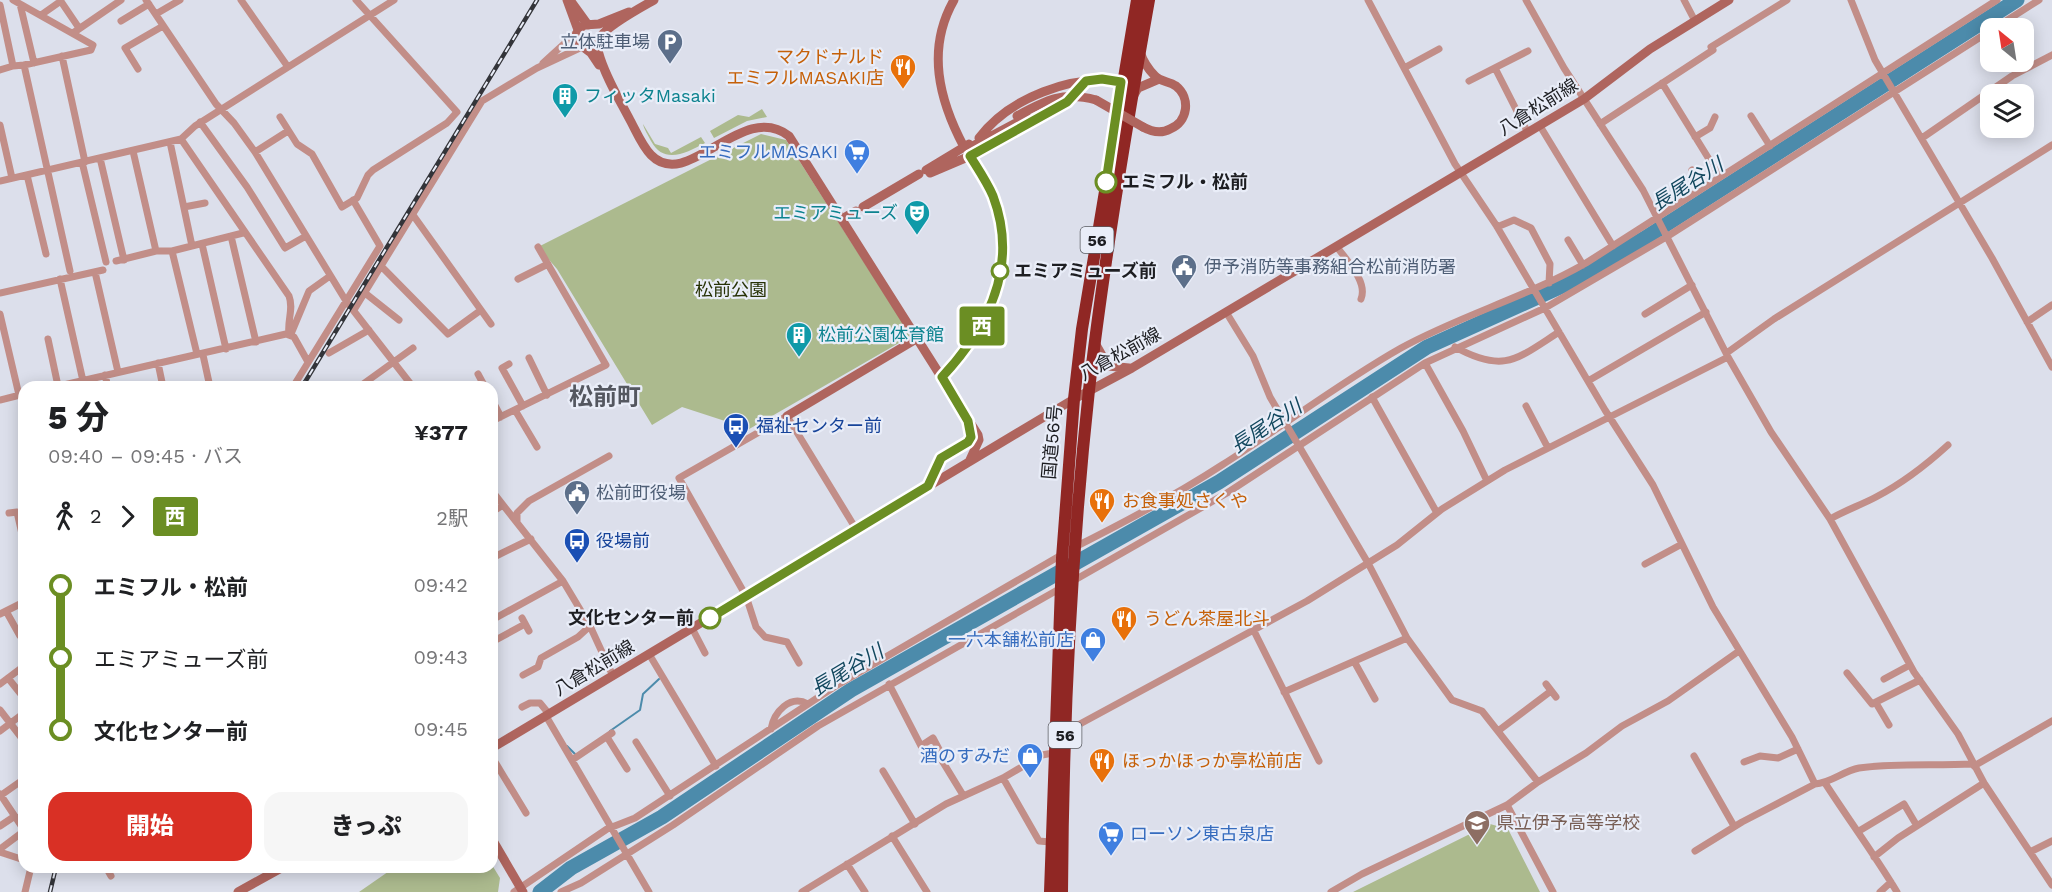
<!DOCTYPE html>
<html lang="ja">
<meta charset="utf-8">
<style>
body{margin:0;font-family:"Work Sans","Noto Sans JP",sans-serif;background:#f6f6f6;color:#202124;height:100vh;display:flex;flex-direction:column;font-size:22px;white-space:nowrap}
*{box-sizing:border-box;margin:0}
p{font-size:20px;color:#757577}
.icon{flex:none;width:33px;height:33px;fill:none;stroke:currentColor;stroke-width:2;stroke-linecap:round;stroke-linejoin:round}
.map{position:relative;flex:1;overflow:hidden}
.side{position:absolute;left:18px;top:381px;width:480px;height:492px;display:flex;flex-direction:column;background:#fff;border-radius:18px;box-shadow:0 3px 15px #0003}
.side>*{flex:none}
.badge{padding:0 12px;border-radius:4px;font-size:21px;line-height:39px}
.needle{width:39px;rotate:330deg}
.fabs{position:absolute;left:1980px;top:18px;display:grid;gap:12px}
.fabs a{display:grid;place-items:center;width:54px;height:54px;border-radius:12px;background:#fff;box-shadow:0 3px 15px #0003;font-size:30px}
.map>.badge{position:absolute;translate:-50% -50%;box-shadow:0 0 0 3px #fff}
.legs{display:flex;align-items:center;gap:9px;height:66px;padding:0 30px;font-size:20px}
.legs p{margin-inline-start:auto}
.head{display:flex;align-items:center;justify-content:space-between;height:102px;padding:0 30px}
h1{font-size:33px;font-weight:800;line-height:45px}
.button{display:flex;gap:12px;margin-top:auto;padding:12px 30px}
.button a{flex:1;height:69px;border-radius:18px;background:#d93025;color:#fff;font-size:24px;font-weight:800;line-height:69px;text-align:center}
.button a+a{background:#f6f6f6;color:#202124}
ul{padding:0 30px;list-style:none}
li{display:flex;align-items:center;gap:21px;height:72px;font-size:22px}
li i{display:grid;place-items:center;width:9px;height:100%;margin:0 8px;background:currentColor}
li i::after{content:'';width:15px;height:15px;margin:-8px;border:4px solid;border-radius:50%;background:#fff}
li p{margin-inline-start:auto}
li:first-child i{background:linear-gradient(#0000 50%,currentColor 0)}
li:last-child i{background:linear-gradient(currentColor 50%,#0000 0)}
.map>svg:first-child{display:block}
.green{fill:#acba8e}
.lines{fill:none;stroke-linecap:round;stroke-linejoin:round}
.stream{stroke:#4c8bab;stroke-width:2}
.river{stroke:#4c8bab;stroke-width:15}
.street{stroke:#c28e88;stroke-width:7}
.secondary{stroke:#af655e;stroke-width:9}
.highway{stroke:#902724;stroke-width:12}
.rail-casing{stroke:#333439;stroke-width:4.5}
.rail{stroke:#e9edf8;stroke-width:2;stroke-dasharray:7;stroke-linecap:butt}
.secondary-bridge{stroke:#af655e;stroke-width:9}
.line-1-casing{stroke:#fff;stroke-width:14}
.line-1{stroke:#6b8e23;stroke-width:9}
.stop-1-dot{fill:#fff;stroke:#6b8e23;stroke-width:3}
.labels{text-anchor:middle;stroke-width:4.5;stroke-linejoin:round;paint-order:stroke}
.shield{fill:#e9edf8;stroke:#5a5c62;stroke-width:1.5}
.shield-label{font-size:16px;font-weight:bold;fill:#1d1e22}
.service-label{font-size:18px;fill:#4e5e75;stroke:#e9edf8;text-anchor:start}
.food-label{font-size:18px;fill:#c56008;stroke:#e9edf8;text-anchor:start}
.culture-label{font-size:18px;fill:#0d838f;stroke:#e9edf8;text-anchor:start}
.street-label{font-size:18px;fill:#1d1e22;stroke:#e9edf8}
.shop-label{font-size:18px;fill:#366cbe;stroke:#e9edf8;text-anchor:end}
.stop-label{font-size:18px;font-weight:bold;fill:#1d1e22;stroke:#e9edf8;text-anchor:start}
.park-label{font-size:18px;fill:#273205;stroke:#e9edf8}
.transit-label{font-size:18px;fill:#164399;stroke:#e9edf8;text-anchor:start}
.education-label{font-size:18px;fill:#785e54;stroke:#e9edf8;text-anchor:start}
.water-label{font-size:20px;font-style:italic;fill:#12475e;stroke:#e9edf8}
.district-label{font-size:24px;font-weight:bold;fill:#545760;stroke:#e9edf8}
</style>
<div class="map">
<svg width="2052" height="892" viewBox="0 0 2052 892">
<rect width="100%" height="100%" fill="#dcdfeb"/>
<path class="green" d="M762 109 767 117 747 121 714 138 710 131 738 115 749 117Z
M643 124 655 144 668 148 671 153 701 137 705 143C686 153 664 165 651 141 648 135 644 129 643 124Z
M761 134 786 140 911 336 737 436 725 421 682 407 652 425 557 269 538 247Z
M1490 824 1508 829 1540 892H1353Z
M492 865 500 878 498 892H359L395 867Z"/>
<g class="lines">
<path class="stream" d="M610 731 640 710 643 694 659 679
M567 746 575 754"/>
<path class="river" d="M540 892 571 868 662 817 851 690 1219 482 1427 347 1571 282 1645 238 2017 0"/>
<path class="street" d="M13 0 93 45 91 50 24 65
M60 0 79 28
M146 0 216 104 234 123 255 152 346 301 413 387
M241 0 288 67
M1368 0 1455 164 1496 225 1605 410 1653 485 1713 607 1792 737 1815 784C1831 783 1843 771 1859 768 1896 763 1935 766 1973 764
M1526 0 1564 68 1643 190 1728 357 1771 432 1830 519 1914 672 1958 734 1984 783 2052 885
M1684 0 1695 21
M1851 0 1875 60 1992 258 2052 367
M20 4 34 63
M0 5 13 66 24 65 70 271
M156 14 180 0
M41 15 61 1
M121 21 149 4
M1995 28 2039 0
M73 33 121 0
M62 56 85 162
M543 63 577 32
M1404 68 1439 49
M1495 68 1528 133
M138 69 125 48 163 26
M0 70 13 66
M1469 81 1528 51
M1662 83 1720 177
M1751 116 1770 146
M280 117 297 144 312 154 342 207 357 198 368 175 373 170 447 123 457 112 356 0
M200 122 247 187 285 248 306 236
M1600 124 1713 50 1711 47 1787 0
M0 125 12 178
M1540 126 1613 246
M1695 137 1710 128 1715 117
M1922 138 2012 76 2052 55
M181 139 289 296C294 309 287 320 289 334
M170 142 192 246
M133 151 156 251H172L243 233
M255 152 288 131
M100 158 124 260
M82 162 106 262
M1692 170 1703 188
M27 175 46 254
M0 181 181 139 195 126 394 0
M184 207 205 203
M413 215 491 324
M1497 227 1514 220 1531 228 1550 264 1549 283
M231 236 256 342
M1568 240 1583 265
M202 244 226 349
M1337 247C1347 261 1368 282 1361 299
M172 251 197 354
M116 261 156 251
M382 267 448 334 481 310
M95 272 118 372
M60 279 83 381
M518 279 548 264
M0 293 103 270
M365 293 399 320
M354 310 482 101 537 68 582 47
M1226 312 1253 356 1270 397 1368 563 1407 638 1452 700 1482 711 1538 782
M0 314 19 395
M1645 314 1692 285
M2027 322 2052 305
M291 334 309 291 330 276
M48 339 58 386
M1455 347C1504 374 1517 359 1559 332
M1728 352 1774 319 2052 145
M329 353 369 330
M203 355 210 387
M529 358 547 395
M158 363 163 387
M1425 363 1463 431 1487 481
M509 364 502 368 523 406
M478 374 485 387
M105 375 108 387
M1588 381 1706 312
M55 387 286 334 294 337 308 362
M293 387 380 246 353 200
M359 387 413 348
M1372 397 1437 513
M0 400 24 394
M492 400 501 417
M1526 406 1548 448
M515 410 537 447
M492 421 606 365 538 247
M492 491 563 581 590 626 613 676
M492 512 503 505
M9 513 17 512 24 543
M1830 519C1846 510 1861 505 1876 497 1903 483 1926 465 1948 445
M517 521V513L529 501 609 456
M1075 547C1125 522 1176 495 1222 465 1282 427 1339 383 1401 348 1461 315 1527 297 1586 263L1997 0
M492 558 531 539
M1645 564 1682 544
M1073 581 1227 493 1425 363 1545 308 1668 236 1990 31
M6 611 20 636H24
M0 614 24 602
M522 618 529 631
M492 620 563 581
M692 628 705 653
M1253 629 1319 761
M492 642 525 624
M649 654 716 766
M799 663 787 642 765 637 756 627 746 596 679 478 787 416 856 529
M1355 663 1375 699
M1847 673 1872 704 1920 680
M523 675 538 667 541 658 578 637 590 626
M8 678 24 698
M1884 679 1910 665
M0 684 24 666
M889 684 921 746 933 738 942 755 941 759 963 795
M1546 684 1556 697
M1284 692 1407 638
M1876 703 1889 725
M522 707 530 703H540L549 714
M0 710 24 741
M546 716 649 892
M1064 726 1078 725 1307 601 1397 545 1442 509 1505 470 1728 357
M771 729C774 712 790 694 808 704
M0 731 24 713
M1498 731 1551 691
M607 737 627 769
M636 742 670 796
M1694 756 1734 826
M492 757 526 813
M572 760 612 733
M1744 762 1760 756 1778 758 1798 749
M1974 766 2052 721
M883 771 915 824
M1003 778 1039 841 1050 842
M1825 783C1849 820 1874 854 1897 892
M0 794 24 830
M0 796 24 779
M1507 805 1553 892
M0 826 15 816
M1859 831 1904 804 1917 826
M892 836 927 892
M0 849 24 831
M1695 851 1742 822 1815 784
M2032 851 2052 841
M0 852 24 860
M1874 857 1898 838 1984 783
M847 864 865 892
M106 867 111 876
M25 892 31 867
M514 892 607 829 635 818 834 687 1063 554
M561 892 581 883 673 825 818 726 1061 588
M802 892 946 804 1003 778 1042 755 1053 753
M1331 892 1362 874 1507 805 1538 782 1586 753 1622 726 1668 701 1739 651
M1880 892 1891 882"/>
<path class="secondary" d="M567 0 578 30
M570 0 588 25
M654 0C640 8 610 24 601 36 598 41 597 48 599 54 605 76 619 99 630 120 636 131 642 146 651 155 688 193 742 99 789 136L978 435 979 440 969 462
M954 0C926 49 939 100 964 147H971L1027 117
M1140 52C1143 61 1148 69 1155 76 1161 82 1169 81 1176 86 1191 98 1188 122 1170 129 1161 134 1152 132 1143 127
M599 65 591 53 579 44 576 36 578 30 584 25 599 24 629 12
M1134 95 1138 88 1159 79
M1017 116C1046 100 1063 91 1096 100
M979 138C1009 98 1072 74 1121 82
M993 144 1067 102
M926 170 969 144
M930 173 970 156 998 139
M863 207 919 174
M842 219 856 211
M1095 343 1108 366 1129 368
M942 377C988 328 1019 265 993 196 987 182 978 169 970 156
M787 416 918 338
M928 485 941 458 967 442 972 432 970 426
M492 748 1074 399 1132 368 1584 99 1650 49 1729 0
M492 839 523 892
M238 892 283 867"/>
<path class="highway" d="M1050 892 1062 558 1074 399 1082 329 1137 0
M1062 892C1063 725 1071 556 1089 390 1104 259 1126 129 1149 0"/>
<g class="rail-casing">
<path id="rail" d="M302 387 537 0
M50 892 56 867"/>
</g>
<use href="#rail" class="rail"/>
<path class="secondary-bridge" d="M1096 100 1143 127"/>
</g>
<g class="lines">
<g class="line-1-casing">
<path id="line-1" d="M710 618 928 486 941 458 968 442 971 437 968 421 942 377C989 327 1019 265 993 196 987 182 978 169 970 156L1067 102 1086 81 1102 79 1121 82 1106 182"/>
</g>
<use href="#line-1" class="line-1"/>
</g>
<defs>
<g id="parking-pin" transform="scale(1.35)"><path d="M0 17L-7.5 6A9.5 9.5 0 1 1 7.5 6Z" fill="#5c6f8a" stroke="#e9edf8"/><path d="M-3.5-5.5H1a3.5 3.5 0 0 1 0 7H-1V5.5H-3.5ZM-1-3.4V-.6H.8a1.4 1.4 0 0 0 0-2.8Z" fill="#fff"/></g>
<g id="restaurant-pin" transform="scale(1.35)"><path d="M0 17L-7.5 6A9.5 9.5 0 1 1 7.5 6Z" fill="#e8710a" stroke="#e9edf8"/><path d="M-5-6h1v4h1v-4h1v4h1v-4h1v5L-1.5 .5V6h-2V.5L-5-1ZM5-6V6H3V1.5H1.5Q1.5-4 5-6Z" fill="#fff"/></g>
<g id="building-pin" transform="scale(1.35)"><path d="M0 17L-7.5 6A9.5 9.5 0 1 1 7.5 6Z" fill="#0f9aa8" stroke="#e9edf8"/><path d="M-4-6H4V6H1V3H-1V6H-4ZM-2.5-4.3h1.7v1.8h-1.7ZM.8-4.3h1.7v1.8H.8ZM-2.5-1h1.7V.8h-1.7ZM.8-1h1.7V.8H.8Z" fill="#fff"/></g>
<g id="supermarket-pin" transform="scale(1.35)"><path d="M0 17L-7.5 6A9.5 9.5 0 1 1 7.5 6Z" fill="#3f7fe0" stroke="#e9edf8"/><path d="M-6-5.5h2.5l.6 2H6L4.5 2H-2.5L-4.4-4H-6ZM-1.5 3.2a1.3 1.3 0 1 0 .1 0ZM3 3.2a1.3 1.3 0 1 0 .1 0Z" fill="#fff"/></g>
<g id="theatre-pin" transform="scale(1.35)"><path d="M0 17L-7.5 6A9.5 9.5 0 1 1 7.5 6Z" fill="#0f9aa8" stroke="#e9edf8"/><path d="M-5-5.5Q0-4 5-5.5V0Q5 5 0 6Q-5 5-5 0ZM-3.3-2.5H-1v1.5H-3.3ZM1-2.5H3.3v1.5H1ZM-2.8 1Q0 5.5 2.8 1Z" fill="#fff"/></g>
<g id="civic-pin" transform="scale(1.35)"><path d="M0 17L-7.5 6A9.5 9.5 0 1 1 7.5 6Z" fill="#5c6f8a" stroke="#e9edf8"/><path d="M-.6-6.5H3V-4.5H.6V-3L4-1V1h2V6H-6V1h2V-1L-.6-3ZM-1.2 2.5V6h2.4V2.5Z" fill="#fff"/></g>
<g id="bus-pin" transform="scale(1.35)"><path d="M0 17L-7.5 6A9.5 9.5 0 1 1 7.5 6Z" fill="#1a4fb4" stroke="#e9edf8"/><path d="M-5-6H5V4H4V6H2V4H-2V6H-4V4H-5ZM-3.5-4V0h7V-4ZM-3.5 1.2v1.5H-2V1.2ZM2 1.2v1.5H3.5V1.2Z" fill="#fff"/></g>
<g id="shop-pin" transform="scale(1.35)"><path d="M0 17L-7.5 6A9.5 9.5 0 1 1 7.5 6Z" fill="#3f7fe0" stroke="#e9edf8"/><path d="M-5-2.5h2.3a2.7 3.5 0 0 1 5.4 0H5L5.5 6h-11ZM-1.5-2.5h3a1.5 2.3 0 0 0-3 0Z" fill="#fff"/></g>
<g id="school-pin" transform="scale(1.35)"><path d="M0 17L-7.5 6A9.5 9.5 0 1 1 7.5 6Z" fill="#8d6e63" stroke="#e9edf8"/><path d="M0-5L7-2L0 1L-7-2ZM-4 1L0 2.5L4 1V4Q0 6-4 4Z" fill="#fff"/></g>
</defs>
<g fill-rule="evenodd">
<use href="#parking-pin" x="670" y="42"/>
<use href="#restaurant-pin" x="903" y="67"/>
<use href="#building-pin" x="565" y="96"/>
<use href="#supermarket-pin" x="857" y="152"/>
<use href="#theatre-pin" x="917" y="213"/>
<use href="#civic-pin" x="1184" y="267"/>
<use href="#building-pin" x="799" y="335"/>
<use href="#bus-pin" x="736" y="426"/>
<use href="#civic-pin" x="577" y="493"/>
<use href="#restaurant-pin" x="1102" y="501"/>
<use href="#bus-pin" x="577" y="541"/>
<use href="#restaurant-pin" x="1124" y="619"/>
<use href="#shop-pin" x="1093" y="640"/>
<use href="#shop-pin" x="1030" y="756"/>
<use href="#restaurant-pin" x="1102" y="761"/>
<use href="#school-pin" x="1477" y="823"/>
<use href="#supermarket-pin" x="1111" y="834"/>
</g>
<g class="stop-1-dot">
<circle cx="1106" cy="182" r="10"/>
<circle cx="1000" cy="271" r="8"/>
<circle cx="710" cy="618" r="10"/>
</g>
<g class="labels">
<g class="shield">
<rect x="1080.5" y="227" width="33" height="26" rx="4.5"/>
<rect x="1048.5" y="722" width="33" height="26" rx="4.5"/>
</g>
<g class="shield-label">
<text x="1097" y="246">56</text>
<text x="1065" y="741">56</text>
</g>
<g class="service-label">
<text x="650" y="48" text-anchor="end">立体駐車場</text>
<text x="1204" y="273">伊予消防等事務組合松前消防署</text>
<text x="596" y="499">松前町役場</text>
</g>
<g class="food-label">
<text x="884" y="63" text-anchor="end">マクドナルド<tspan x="884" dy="21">エミフルMASAKI店</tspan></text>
<text x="1122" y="507">お食事処さくや</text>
<text x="1144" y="625">うどん茶屋北斗</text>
<text x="1122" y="767">ほっかほっか亭松前店</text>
</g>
<g class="culture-label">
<text x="584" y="102">フィッタMasaki</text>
<text x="898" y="219" text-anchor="end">エミアミューズ</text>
<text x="818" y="341">松前公園体育館</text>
</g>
<g class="street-label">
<text transform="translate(1538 107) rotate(-32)" y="6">八倉松前線</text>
<text transform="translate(1120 354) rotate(-29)" y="6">八倉松前線</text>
<text transform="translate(1052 442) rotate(-85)" y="6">国道56号</text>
<text transform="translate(594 668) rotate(-31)" y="6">八倉松前線</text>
</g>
<g class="shop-label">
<text x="838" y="158">エミフルMASAKI</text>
<text x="1074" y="646">一六本舗松前店</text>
<text x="1010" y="762">酒のすみだ</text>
<text x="1130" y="840" text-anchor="start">ローソン東古泉店</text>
</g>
<g class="stop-label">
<text x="1122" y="188">エミフル・松前</text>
<text x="1014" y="277">エミアミューズ前</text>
<text x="694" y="624" text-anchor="end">文化センター前</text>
</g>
<g class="park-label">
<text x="731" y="296">松前公園</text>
</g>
<g class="transit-label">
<text x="756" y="432">福祉センター前</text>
<text x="596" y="547">役場前</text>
</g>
<g class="education-label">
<text x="1496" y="829">県立伊予高等学校</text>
</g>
<g class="water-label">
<text transform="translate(1687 184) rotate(-32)" y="7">長尾谷川</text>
<text transform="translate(1266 426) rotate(-33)" y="7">長尾谷川</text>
<text transform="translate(847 670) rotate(-31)" y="7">長尾谷川</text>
</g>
<g class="district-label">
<text x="605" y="405">松前町</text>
</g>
</g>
</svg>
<div class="fabs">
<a><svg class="needle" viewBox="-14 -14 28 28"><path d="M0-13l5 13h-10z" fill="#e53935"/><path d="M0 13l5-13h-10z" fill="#757577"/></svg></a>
<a><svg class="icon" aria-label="layers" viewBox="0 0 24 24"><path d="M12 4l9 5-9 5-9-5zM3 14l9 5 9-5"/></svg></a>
</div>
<b class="badge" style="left:982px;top:326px;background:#6b8e23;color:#fff">西</b>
<section class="side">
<div class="head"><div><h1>5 分</h1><p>09:40 – 09:45 · バス</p></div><b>¥377</b></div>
<div class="legs"><svg class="icon" aria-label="walk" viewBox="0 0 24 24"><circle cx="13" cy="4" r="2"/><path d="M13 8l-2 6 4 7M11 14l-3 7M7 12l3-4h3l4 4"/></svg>2<svg class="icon" aria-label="forward" viewBox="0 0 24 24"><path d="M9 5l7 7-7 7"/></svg><b class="badge" style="background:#6b8e23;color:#fff">西</b><p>2駅</p></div>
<ul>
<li><i style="color:#6b8e23"></i><b>エミフル・松前</b><p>09:42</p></li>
<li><i style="color:#6b8e23"></i><span>エミアミューズ前</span><p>09:43</p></li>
<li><i style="color:#6b8e23"></i><b>文化センター前</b><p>09:45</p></li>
</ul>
<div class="button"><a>開始</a><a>きっぷ</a></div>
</section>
</div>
